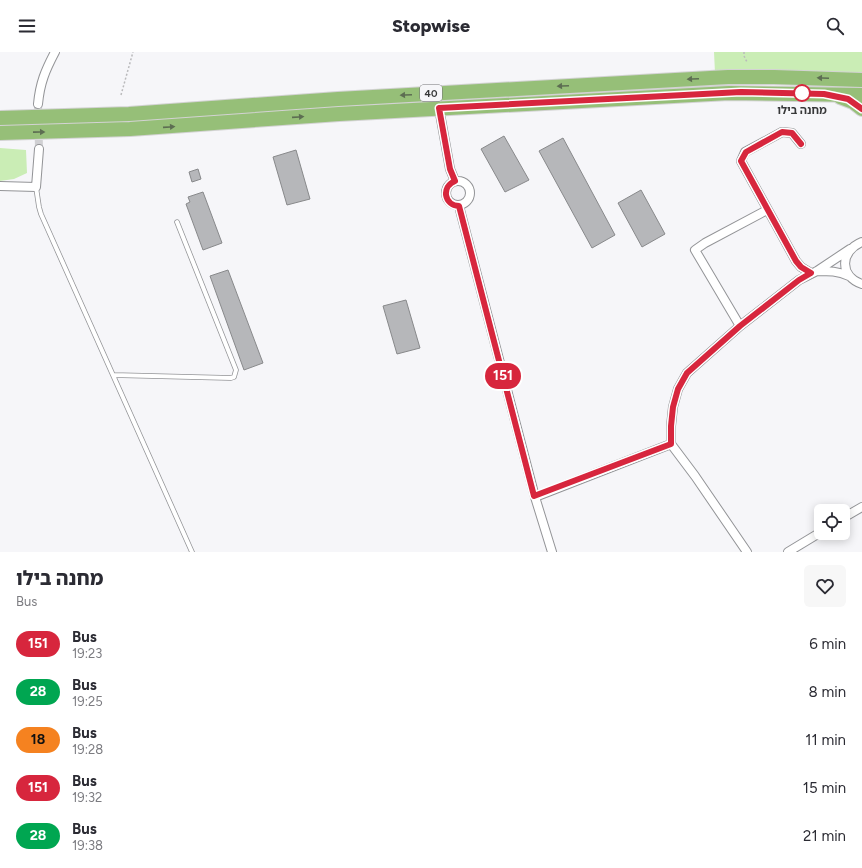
<!DOCTYPE html>
<meta charset="utf-8">
<style>
body{margin:0;font-family:Figtree,"Noto Sans Hebrew",sans-serif;background:#f7f7f7;color:#2b2b33;height:100vh;display:flex;flex-direction:column;font-size:15px;white-space:nowrap}
*{box-sizing:border-box;margin:0}
p{font-size:13px;color:#7c7c81}
.icon{flex:none;width:22px;height:22px;fill:none;stroke:currentColor;stroke-width:2;stroke-linecap:round;stroke-linejoin:round}
.map{position:relative;height:500px;overflow:hidden}
.drawer{display:flex;flex-direction:column;background:#fff;flex:1}
.drawer>*{flex:none}
.badge{padding:0 8px;border-radius:13px;font-size:14px;line-height:26px}
.buttons{position:absolute;left:814px;top:452px;display:grid;gap:8px}
.buttons a{display:grid;place-items:center;width:36px;height:36px;border-radius:6px;background:#fff;box-shadow:0 2px 10px #0003;font-size:20px}
.map>.badge{position:absolute;translate:-50% -50%;box-shadow:0 0 0 2px #fff}
.round{display:grid;place-items:center;flex:none;width:42px;height:42px;border-radius:6px;background:#f7f7f7}
.overview{display:flex;align-items:center;justify-content:space-between;height:68px;padding:0 16px}
h1{font-size:19px;font-weight:800;line-height:30px}
ul{padding:0;list-style:none}
li{display:flex;align-items:center;gap:12px;height:48px;padding:0 16px}
li div{flex:1}
li b{display:block;font-size:15px}
li em{font-style:normal}
li .badge{min-width:44px;font-weight:700;text-align:center}
header{display:flex;justify-content:space-between;align-items:center;height:52px;padding:0 16px;background:#fff;font-size:18px;font-weight:800}
.map>svg:first-child{display:block}
.green{fill:#caedb5}
.building{fill:#b6b7ba;stroke:#88898b}
.lines{fill:none;stroke-linecap:round;stroke-linejoin:round}
.minor-tunnel{stroke:#d0d0d3;stroke-width:8;stroke-dasharray:8 4;stroke-linecap:butt}
.service-casing{stroke:#939497;stroke-width:5.5}
.minor-casing{stroke:#939497;stroke-width:10}
.trunk-casing{stroke:#d3d3d3;stroke-width:16}
.path{stroke:#bababc;stroke-width:1.5;stroke-dasharray:2 2;stroke-linecap:butt}
.service{stroke:#fff;stroke-width:4}
.minor{stroke:#fff;stroke-width:8}
.trunk{stroke:#96bf78;stroke-width:14}
.oneway{fill:#5d6e52}
.line-casing{stroke:#fff;stroke-width:9}
.line{stroke:#d7263d;stroke-width:6}
.stop-dot{fill:#fff;stroke:#d7263d;stroke-width:2}
.labels{text-anchor:middle;stroke-width:3;stroke-linejoin:round;paint-order:stroke}
.shield{fill:#f6f6f9;stroke:#707173;stroke-width:1}
.shield-label{font-size:10px;font-weight:bold;fill:#373839}
.stop-label{font-size:11px;font-weight:bold;fill:#373839;stroke:#f6f6f9}
</style>
<header><svg class="icon" aria-label="menu" viewBox="0 0 24 24"><path d="M4 6h16M4 12h16M4 18h16"/></svg>Stopwise<svg class="icon" aria-label="search" viewBox="0 0 24 24"><circle cx="10" cy="10" r="6"/><path d="M15 15l6 6"/></svg></header>
<div class="map">
<svg width="862" height="500" viewBox="0 0 862 500">
<rect width="100%" height="100%" fill="#f6f6f9"/>
<path class="green" d="M714 0H862V24L715 21Z
M0 96 26 98 27 121 14 127 0 129Z"/>
<path class="building" d="M504 84 529 128 505 140 481 97Z
M563 86 615 183 592 196 539 99Z
M296 98 310 147 287 153 273 105Z
M198 117 201 127 192 130 189 120Z
M641 138 665 182 642 195 618 151Z
M203 140 222 191 203 198 186 152 190 150 188 145Z
M228 218 263 311 244 318 210 224Z
M406 248 420 296 397 302 383 254Z"/>
<g class="lines">
<path class="minor-tunnel" d="M38 52 39 97"/>
<g class="service-casing">
<path id="service" d="M36 135 39 155 41 162 192 500
M113 323 231 326 234 325 236 318 177 170"/>
</g>
<g class="minor-casing">
<path id="minor" d="M38 52C40 31 45 19 55 0
M439 56 450 117 455 129
M801 92 792 81 782 80 745 100 741 109 796 209 801 215 811 221
M446 141a12 12 0 1 1 24 0a12 12 0 1 1-24 0Z
M0 134 36 135 39 97
M459 154 535 445 552 500
M862 190C840 199 839 224 862 232
M817 219C829 219 838 219 849 224
M740 274 695 198 705 191 767 158
M535 445 671 392
M843 466 862 455
M747 500 695 424 671 392V374L673 355 678 337 687 321 740 274 799 228 817 219 850 197
M788 500 821 480"/>
</g>
<g class="trunk-casing">
<path id="trunk" d="M840 45 853 50 862 57
M0 66 129 62 338 47 728 25H774L862 28
M0 81 130 77 339 62 729 41 862 43"/>
</g>
<path class="path" d="M744 0V4L747 10
M121 43 133 0"/>
<use href="#service" class="service"/>
<use href="#minor" class="minor"/>
<use href="#trunk" class="trunk"/>
</g>
<defs><path id="oneway-solid" d="M-6-.8H1V-3.2L6.5 0L1 3.2V.8H-6Z"/></defs>
<g class="oneway">
<use href="#oneway-solid" transform="translate(823 26) rotate(-178)"/>
<use href="#oneway-solid" transform="translate(693 27) rotate(177)"/>
<use href="#oneway-solid" transform="translate(563 34) rotate(177)"/>
<use href="#oneway-solid" transform="translate(406 43) rotate(177)"/>
<use href="#oneway-solid" transform="translate(298 65) rotate(-4)"/>
<use href="#oneway-solid" transform="translate(169 75) rotate(-4)"/>
<use href="#oneway-solid" transform="translate(39 80) rotate(-1)"/>
</g>
<g class="lines">
<g class="line-casing">
<path id="line" d="M801 92 792 81 782 80 746 100 741 109 796 209 801 215 811 221 799 228 740 274 687 321 678 337 673 355 671 374V392L534 444 459 154C444 153 441 135 455 129L450 117 439 56 741 40 824 42 848 47 862 57"/>
</g>
<use href="#line" class="line"/>
</g>
<circle class="stop-dot" cx="802" cy="41" r="8"/>
<g class="labels">
<rect class="shield" x="420" y="33" width="22" height="16" rx="3"/>
<g class="shield-label">
<text x="431" y="45">40</text>
</g>
<g class="stop-label">
<text x="802" y="62">מחנה בילו</text>
</g>
</g>
</svg>
<div class="buttons">
<a><svg class="icon" aria-label="locate" viewBox="0 0 24 24"><circle cx="12" cy="12" r="6"/><path d="M12 2v4M12 18v4M2 12h4M18 12h4"/></svg></a>
</div>
<b class="badge" style="left:503px;top:324px;background:#d7263d;color:#fff">151</b>
</div>
<section class="drawer">
<div class="overview"><div><h1>מחנה בילו</h1><p>Bus</p></div><a class="round"><svg class="icon" aria-label="heart" viewBox="0 0 24 24"><path d="M12 20l-8-8c-3-5 5-10 8-4 3-6 11-1 8 4z"/></svg></a></div>
<ul>
<li><span class="badge" style="background:#d7263d;color:#fff">151</span><div><b>Bus</b><p>19:23</p></div><em>6 min</em></li>
<li><span class="badge" style="background:#00a651;color:#fff">28</span><div><b>Bus</b><p>19:25</p></div><em>8 min</em></li>
<li><span class="badge" style="background:#f58220;color:#111">18</span><div><b>Bus</b><p>19:28</p></div><em>11 min</em></li>
<li><span class="badge" style="background:#d7263d;color:#fff">151</span><div><b>Bus</b><p>19:32</p></div><em>15 min</em></li>
<li><span class="badge" style="background:#00a651;color:#fff">28</span><div><b>Bus</b><p>19:38</p></div><em>21 min</em></li>
</ul>
</section>
